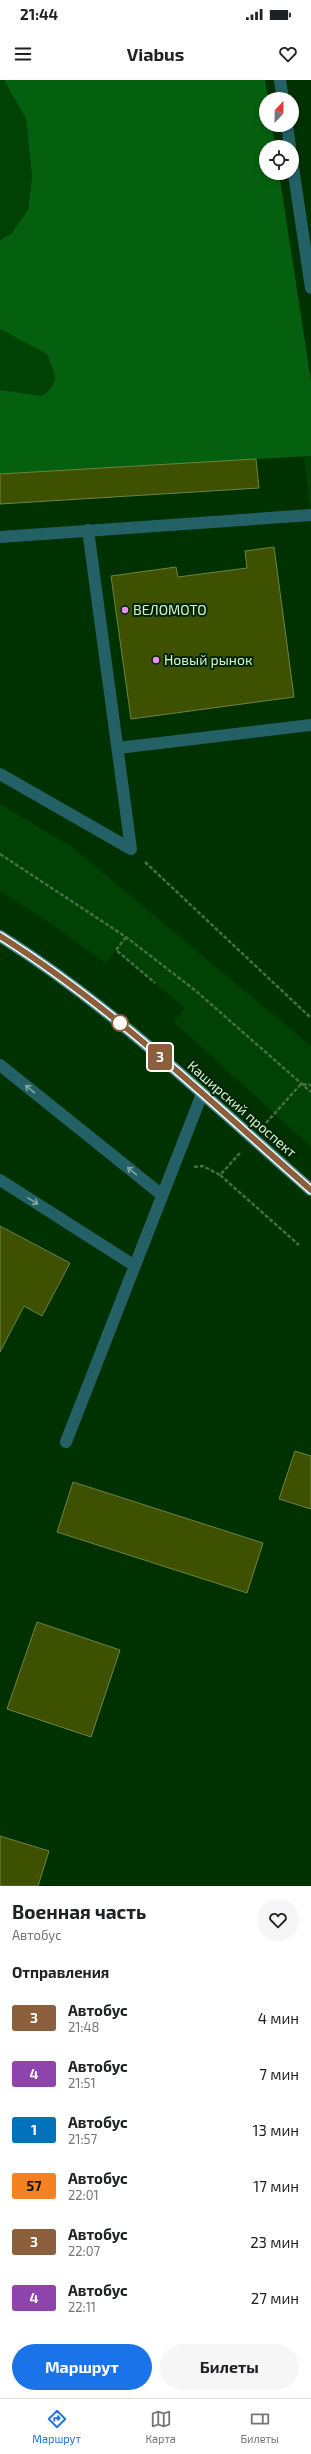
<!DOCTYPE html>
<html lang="ru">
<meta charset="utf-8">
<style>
body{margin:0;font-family:"Exo 2",sans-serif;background:#f6f6f6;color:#202124;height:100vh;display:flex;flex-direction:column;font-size:15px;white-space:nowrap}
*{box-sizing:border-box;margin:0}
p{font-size:13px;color:#757577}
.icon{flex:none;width:22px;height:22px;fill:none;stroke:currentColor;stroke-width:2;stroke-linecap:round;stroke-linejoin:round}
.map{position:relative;height:1806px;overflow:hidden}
.details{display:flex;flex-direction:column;background:#fff;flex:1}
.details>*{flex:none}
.badge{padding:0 8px;border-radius:3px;font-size:14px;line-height:26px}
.needle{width:26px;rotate:22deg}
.tools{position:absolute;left:259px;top:12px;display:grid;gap:8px}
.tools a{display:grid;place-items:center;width:40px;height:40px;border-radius:50%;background:#fff;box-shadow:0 2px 6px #0003;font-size:20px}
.map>.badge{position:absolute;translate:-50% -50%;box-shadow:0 0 0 2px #fff}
h2{padding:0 12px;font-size:15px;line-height:36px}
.round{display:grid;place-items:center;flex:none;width:42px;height:42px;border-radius:21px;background:#f6f6f6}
.head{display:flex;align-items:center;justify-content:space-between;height:68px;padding:0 12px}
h1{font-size:19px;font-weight:700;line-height:30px}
.primary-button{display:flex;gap:8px;margin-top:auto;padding:8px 12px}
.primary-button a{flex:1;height:46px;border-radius:24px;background:#1a73e8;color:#fff;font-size:16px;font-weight:700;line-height:46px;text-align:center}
.primary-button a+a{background:#f6f6f6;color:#202124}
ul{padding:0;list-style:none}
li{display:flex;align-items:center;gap:12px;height:56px;padding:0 12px}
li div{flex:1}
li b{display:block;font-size:15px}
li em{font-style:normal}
li .badge{min-width:44px;font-weight:700;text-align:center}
.status{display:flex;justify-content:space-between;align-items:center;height:28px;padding:0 20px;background:#fff;direction:ltr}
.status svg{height:11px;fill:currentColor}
header{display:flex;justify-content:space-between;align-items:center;height:52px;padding:0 12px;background:#fff;font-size:18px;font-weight:700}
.tab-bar{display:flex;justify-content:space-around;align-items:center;height:56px;border-top:1px solid #e0e0e0;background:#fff;font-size:11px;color:#757577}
.tab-bar a{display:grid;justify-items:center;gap:2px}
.tab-bar .selected{color:#1a73e8}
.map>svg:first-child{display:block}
.green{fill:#004203}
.forest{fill:#045f0e}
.building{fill:#3e5100;stroke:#6f8343}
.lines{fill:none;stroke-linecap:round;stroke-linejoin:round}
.path{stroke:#456f45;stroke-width:2.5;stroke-dasharray:4 2;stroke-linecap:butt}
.service{stroke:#246166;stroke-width:12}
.minor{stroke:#246166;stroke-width:12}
.primary{stroke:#45949b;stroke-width:12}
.oneway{stroke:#7eaa9e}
.line-casing{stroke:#fff;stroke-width:9}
.line{stroke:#8b5e3c;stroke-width:6}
.poi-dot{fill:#ee8cf8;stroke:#012503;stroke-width:1.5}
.stop-dot{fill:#fff;stroke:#8b5e3c;stroke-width:2}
.labels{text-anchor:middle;stroke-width:4;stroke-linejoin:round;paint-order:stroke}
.poi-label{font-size:14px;fill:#d9f3d7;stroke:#012503;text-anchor:start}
.street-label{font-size:14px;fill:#d9f3d7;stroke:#012503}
</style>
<div class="status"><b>21:44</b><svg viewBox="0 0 49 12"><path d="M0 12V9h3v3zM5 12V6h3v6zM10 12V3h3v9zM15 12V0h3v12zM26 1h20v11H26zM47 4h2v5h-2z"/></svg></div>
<header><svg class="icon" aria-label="menu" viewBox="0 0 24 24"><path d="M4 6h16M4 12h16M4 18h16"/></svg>Viabus<svg class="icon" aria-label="heart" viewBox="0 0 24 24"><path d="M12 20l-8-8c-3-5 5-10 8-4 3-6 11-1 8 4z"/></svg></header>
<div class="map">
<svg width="311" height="1806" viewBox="0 0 311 1806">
<rect width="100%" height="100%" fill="#003101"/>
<path class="green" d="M0 0H4L26 39 32 96 28 130 11 154 0 160Z
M0 249 48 274C55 294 61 302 42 316L0 310Z
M311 376V436L304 377Z
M0 724 73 768 311 966V1067L174 942 185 928 116 870 105 883 59 849 0 811Z"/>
<path class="forest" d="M4 0H265L268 19 266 45H272L275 67H266V93H279L311 301V376L0 394V310L42 316C61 302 55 294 47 274L0 249V160L11 154 28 130 32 96 26 39Z"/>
<path class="building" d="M256 379 259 408 0 424V394Z
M274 467 294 617 131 639 111 496 176 487 178 497 247 488 245 471Z
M0 1146 70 1183 42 1236 24 1226 0 1272Z
M295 1371 311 1376V1429L279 1419Z
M73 1402 263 1463 247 1513 57 1452Z
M37 1542 120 1570 91 1657 7 1629Z
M0 1756 49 1771 38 1806H0Z"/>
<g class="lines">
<path class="path" d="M0 774 126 857 196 911 311 1012
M145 782 311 938
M126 857 116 870 155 903
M266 1043 301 1004 311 1005
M240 1073 220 1095 299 1165
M194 1087 203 1086 220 1095"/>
<path class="service" d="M0 457 311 435
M118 668 311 645
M0 694 131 769 88 450
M0 985 162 1115
M0 1100 135 1186
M66 1362 202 1014"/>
<path class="minor" d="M280 0 283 19
M287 45 290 67
M292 81 311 208"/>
<path class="primary" d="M0 856C113 927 211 1022 311 1110"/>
</g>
<defs><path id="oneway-shaft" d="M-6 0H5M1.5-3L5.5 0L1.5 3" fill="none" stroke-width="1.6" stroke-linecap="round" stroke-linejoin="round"/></defs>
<g class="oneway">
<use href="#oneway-shaft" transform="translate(30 1009) rotate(-141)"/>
<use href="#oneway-shaft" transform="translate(132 1091) rotate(-141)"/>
<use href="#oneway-shaft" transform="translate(33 1121) rotate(32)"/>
</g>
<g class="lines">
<g class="line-casing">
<path id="line" d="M0 856C113 927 211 1022 311 1110"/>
</g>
<use href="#line" class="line"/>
</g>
<g class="poi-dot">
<circle cx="125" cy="530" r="4"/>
<circle cx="156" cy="580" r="4"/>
</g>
<circle class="stop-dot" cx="120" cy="943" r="8"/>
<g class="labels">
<g class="poi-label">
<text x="133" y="535">ВЕЛОМОТО</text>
<text x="164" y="585">Новый рынок</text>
</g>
<g class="street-label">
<text transform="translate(242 1029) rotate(41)" y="5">Каширский проспект</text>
</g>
</g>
</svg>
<div class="tools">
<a><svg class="needle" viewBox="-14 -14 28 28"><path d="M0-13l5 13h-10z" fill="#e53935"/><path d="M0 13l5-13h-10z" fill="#757577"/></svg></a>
<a><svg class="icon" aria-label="locate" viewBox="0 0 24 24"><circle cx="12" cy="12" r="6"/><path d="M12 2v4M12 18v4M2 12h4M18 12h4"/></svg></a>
</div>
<b class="badge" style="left:160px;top:977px;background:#8b5e3c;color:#fff">3</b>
</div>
<section class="details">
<div class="head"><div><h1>Военная часть</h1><p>Автобус</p></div><a class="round"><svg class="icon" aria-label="heart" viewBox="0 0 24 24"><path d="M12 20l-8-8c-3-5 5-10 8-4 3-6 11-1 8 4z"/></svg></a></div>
<h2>Отправления</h2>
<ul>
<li><span class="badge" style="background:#8b5e3c;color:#fff">3</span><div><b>Автобус</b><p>21:48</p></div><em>4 мин</em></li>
<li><span class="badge" style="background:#8e44ad;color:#fff">4</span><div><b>Автобус</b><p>21:51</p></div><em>7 мин</em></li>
<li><span class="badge" style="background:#0072bc;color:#fff">1</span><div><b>Автобус</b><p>21:57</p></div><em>13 мин</em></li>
<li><span class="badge" style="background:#f58220;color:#111">57</span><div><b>Автобус</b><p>22:01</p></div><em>17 мин</em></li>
<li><span class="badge" style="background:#8b5e3c;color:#fff">3</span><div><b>Автобус</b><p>22:07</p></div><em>23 мин</em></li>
<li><span class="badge" style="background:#8e44ad;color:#fff">4</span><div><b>Автобус</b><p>22:11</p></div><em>27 мин</em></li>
</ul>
<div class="primary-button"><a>Маршрут</a><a>Билеты</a></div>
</section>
<nav class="tab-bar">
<a class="selected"><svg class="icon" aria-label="directions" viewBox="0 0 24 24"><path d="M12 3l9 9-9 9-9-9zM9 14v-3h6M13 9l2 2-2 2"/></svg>Маршрут</a>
<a><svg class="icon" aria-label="map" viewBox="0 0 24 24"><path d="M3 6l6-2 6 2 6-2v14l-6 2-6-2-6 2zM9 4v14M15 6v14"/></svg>Карта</a>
<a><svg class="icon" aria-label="tickets" viewBox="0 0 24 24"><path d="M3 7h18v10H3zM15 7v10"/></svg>Билеты</a>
</nav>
